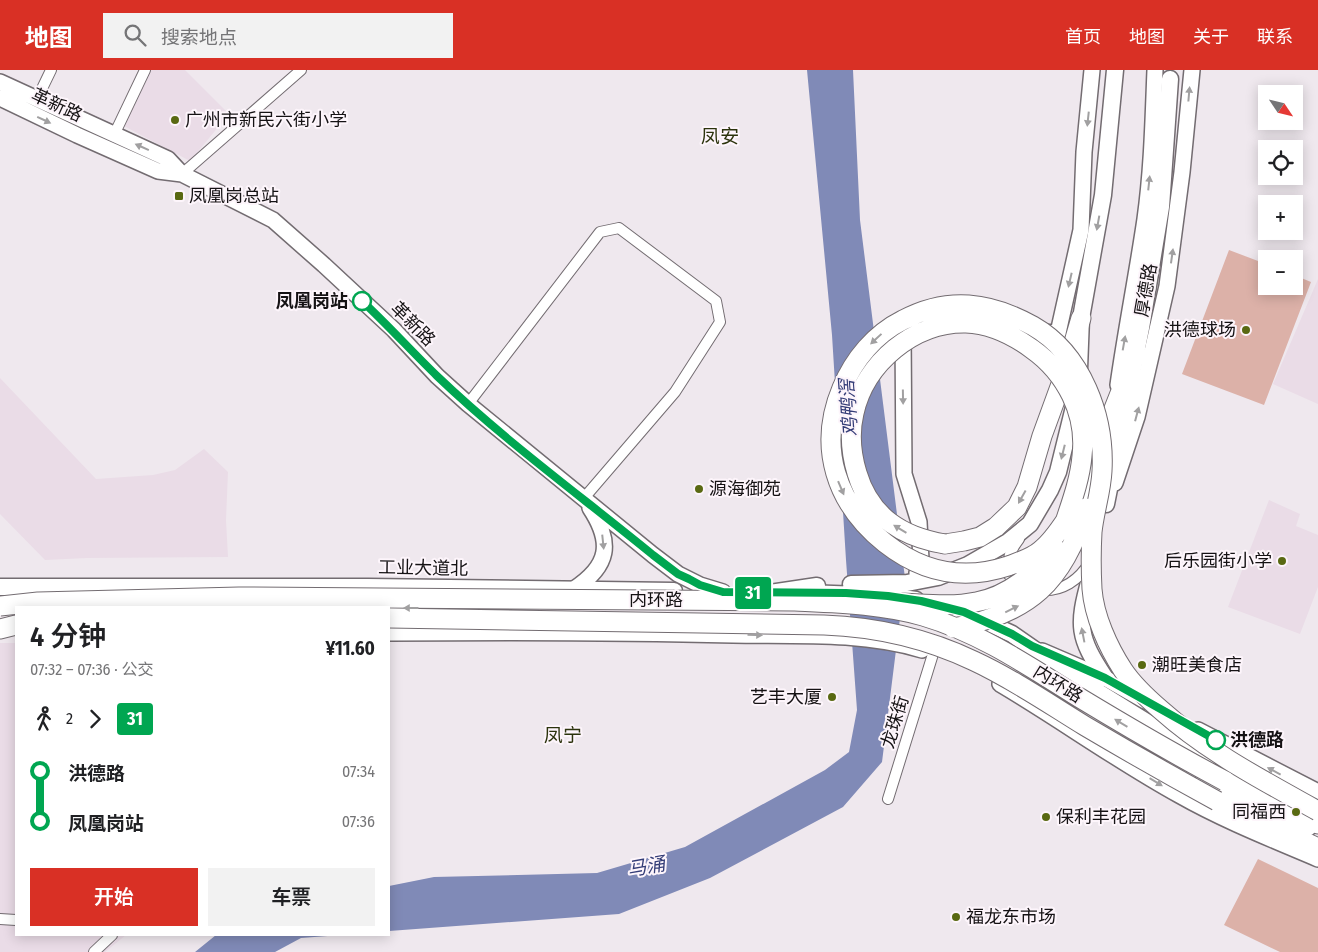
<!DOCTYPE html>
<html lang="zh">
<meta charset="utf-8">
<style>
body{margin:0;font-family:"Fira Sans Condensed","Noto Sans SC",sans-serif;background:#f2f2f2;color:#202124;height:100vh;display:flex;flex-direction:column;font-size:19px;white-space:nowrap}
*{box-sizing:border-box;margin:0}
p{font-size:16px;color:#757577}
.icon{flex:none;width:28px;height:28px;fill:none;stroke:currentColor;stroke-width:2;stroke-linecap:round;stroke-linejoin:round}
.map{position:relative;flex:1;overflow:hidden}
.drawer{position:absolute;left:15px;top:536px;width:375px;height:330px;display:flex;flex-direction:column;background:#fff;border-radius:0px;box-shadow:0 2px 12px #0003}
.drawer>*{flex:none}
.badge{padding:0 10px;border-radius:4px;font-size:18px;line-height:32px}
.needle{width:32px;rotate:125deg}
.tools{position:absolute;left:1258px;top:15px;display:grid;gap:10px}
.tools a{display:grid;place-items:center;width:45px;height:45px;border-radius:0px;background:#fff;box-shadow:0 2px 12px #0003;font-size:25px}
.map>.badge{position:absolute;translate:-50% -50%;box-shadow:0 0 0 2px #fff}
.legs{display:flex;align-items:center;gap:8px;height:55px;padding:0 15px;font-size:16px}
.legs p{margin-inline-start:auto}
.head{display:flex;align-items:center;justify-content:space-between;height:85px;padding:0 15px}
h1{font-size:28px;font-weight:600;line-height:38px}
.cta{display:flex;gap:10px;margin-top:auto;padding:10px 15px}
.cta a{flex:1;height:58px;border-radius:0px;background:#d93025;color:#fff;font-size:20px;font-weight:600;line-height:58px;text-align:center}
.cta a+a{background:#f2f2f2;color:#202124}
ul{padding:0 15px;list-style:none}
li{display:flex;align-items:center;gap:18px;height:50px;font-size:19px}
li i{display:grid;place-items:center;width:8px;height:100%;margin:0 6px;background:currentColor}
li i::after{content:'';width:12px;height:12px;margin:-6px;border:4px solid;border-radius:50%;background:#fff}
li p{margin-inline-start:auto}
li:first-child i{background:linear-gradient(#0000 50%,currentColor 0)}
li:last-child i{background:linear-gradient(currentColor 50%,#0000 0)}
header{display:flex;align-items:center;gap:30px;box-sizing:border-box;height:70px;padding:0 25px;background:#d93025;color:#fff}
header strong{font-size:24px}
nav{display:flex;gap:28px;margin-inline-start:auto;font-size:18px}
.search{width:350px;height:45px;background:#f2f2f2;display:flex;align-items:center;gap:12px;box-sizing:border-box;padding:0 18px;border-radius:0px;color:#757577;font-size:19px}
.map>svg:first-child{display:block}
.built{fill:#eadce7}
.green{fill:#dcb1a8}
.water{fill:#808ab7}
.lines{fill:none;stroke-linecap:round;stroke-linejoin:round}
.street-casing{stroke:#736c71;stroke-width:12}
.secondary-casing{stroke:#736c71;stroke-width:18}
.primary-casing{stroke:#736c71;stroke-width:19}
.highway-casing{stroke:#736c71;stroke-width:21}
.street{stroke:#fff;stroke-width:10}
.secondary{stroke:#fff;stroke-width:15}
.primary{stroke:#fff;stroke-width:16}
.highway{stroke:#fff;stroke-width:19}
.highway-bridge-casing{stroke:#736c71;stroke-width:21;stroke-linecap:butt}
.highway-bridge{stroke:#fff;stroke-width:19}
.oneway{fill:#a1a0a1}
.line-1-casing{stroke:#fff;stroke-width:11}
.line-1{stroke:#00a651;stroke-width:8}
.poi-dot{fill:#596912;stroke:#fdf5fb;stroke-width:2}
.stop-1-dot{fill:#fff;stroke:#00a651;stroke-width:2.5}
.labels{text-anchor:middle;stroke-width:4;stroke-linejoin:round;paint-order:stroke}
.street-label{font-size:18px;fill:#151214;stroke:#fdf5fb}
.poi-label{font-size:18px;fill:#151214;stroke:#fdf5fb;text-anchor:start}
.stop-label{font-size:18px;font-weight:bold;fill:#151214;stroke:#fdf5fb;text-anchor:end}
.neighbourhood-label{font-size:19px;fill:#2b330c;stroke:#fdf5fb}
.water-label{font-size:19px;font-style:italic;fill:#343d77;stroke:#fdf5fb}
</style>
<header>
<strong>地图</strong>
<div class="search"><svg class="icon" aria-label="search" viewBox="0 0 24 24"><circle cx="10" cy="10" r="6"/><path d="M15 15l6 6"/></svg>搜索地点</div>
<nav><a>首页</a><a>地图</a><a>关于</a><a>联系</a></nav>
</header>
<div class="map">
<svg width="1318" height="882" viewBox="0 0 1318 882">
<rect width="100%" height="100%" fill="#efe8ee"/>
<path class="built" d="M151 0H185L229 44 190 91 124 56Z
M1318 209V334L1273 314Z
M0 308 96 409 153 405 175 400 204 379 228 402 226 450 228 487 87 488 45 490 0 444Z
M1269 430 1300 444 1296 456 1318 465V517L1300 564 1228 537Z
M0 573H16V865H126L105 882H0Z"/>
<path class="green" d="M1229 180 1266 194V216H1294V205L1311 212 1264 335 1182 304Z
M1258 789 1318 818V882H1280L1224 855Z"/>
<path class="water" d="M807 0H853L860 150 905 508 882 692 843 737 710 808 619 844 389 861V816L434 807 597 803 685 777 825 700 849 682 857 640 846 490 832 265Z
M216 865H341L301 868 275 882H195Z"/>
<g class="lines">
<g class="street-casing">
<path id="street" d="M37 29 51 0
M114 65 145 0
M182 104 301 0
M468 334 600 162 619 158 716 231 720 252 675 322 584 428
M1019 469C1009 482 1008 488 1008 504L1022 515
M1040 520C1062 522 1079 510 1090 492
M242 538H364
M389 538H449
M888 729 933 584
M0 849 16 850
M94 882 112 865"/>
</g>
<g class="secondary-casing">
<path id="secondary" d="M0 12 168 89 182 104 273 150 324 195 394 260 437 306 468 334 653 485 678 504 700 515 723 522
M0 28 77 65 158 101 182 104
M1001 256 1023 261 1058 263 1081 160 1084 82 1092 0
M1118 315C1126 259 1137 204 1145 149 1152 99 1153 50 1155 0
M1115 413 1137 347 1167 216 1182 102 1192 0
M917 503 921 490 919 452 904 404 903 261 925 252
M574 519C609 496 613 473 590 438
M389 563C504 562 619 562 733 565 795 566 862 562 922 580
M1042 581 1105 608 1145 631
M1000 614C1061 650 1117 691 1179 725 1223 750 1271 769 1318 789
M1198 660 1318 722"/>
</g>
<g class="primary-casing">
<path id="primary" d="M1106 434 1141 258 1161 137 1170 9
M1090 509C1077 556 1078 567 1105 608
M851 514 907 513 938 507 968 495 1008 472 1030 454 1050 420 1058 402 1074 337 1079 299 1081 248 1103 125 1115 0
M0 517H368L674 521
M770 523 817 516
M806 523 888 526 916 530
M945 536 964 542 1012 564 1074 607 1166 664 1237 704
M1202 713 1264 742 1309 757"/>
</g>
<g class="highway-casing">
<path id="highway" d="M1079 427 1136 283
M945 474 964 471 980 467 996 457 1017 437 1027 417 1042 366 1065 303 1081 248
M0 559 16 555
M1225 711 1318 754
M1217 731 1318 778"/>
</g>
<use href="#street" class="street"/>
<use href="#secondary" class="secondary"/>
<use href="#primary" class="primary"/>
<use href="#highway" class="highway"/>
<g class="highway-bridge-casing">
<path id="highway-bridge" d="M1072 441C1063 454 1054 470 1041 480 1032 488 1019 492 1008 496 963 511 922 502 885 473 836 434 817 377 842 318 854 289 875 264 903 250 948 226 990 232 1033 256 1082 284 1105 347 1102 401 1101 422 1094 442 1092 462 1091 480 1091 501 1092 519 1094 546 1108 577 1123 600 1133 615 1147 628 1161 640 1208 682 1264 711 1318 741
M945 474C902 467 870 447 857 403 851 383 849 364 854 343 865 293 914 252 966 253 990 254 1013 265 1032 279 1066 303 1087 344 1082 386 1080 409 1072 431 1065 452
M901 533C926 534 952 537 976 532 1006 527 1038 503 1054 477
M0 536 38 532 239 527 795 531C838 533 881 534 923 546 981 563 1030 597 1080 628 1128 657 1176 685 1225 711
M389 548 824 555C877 557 926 568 974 591 1013 609 1049 634 1085 656 1129 682 1173 707 1217 731
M953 558C1029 544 1064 512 1086 438"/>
</g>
<use href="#highway-bridge" class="highway-bridge"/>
</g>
<defs><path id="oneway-solid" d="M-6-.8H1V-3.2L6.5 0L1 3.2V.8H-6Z" transform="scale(1.25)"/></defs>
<g class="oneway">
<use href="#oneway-solid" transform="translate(1189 24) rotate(-85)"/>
<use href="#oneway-solid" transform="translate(1088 49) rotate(96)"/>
<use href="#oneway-solid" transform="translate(44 50) rotate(25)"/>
<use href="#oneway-solid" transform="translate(142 77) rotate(-156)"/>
<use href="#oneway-solid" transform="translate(1149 113) rotate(-84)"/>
<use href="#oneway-solid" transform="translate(1098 153) rotate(100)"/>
<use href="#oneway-solid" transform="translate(1172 186) rotate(-82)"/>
<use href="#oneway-solid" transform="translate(1070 210) rotate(103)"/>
<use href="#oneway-solid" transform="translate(876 269) rotate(137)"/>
<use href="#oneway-solid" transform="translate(1124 273) rotate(-80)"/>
<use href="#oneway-solid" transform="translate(903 327) rotate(89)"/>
<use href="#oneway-solid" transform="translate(1137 344) rotate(-75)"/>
<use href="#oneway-solid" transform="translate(1063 382) rotate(104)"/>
<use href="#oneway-solid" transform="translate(841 418) rotate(67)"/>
<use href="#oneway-solid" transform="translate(1022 427) rotate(119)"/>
<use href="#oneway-solid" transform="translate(900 459) rotate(-149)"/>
<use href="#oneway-solid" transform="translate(603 472) rotate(84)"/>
<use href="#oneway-solid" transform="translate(411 538) rotate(-180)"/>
<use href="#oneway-solid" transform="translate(1012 539) rotate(-26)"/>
<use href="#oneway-solid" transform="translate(755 565) rotate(1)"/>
<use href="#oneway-solid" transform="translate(1083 565) rotate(-101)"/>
<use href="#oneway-solid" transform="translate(1121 653) rotate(-149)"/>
<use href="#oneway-solid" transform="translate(1274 701) rotate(-152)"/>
<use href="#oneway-solid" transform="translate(1156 712) rotate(31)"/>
</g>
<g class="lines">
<g class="line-1-casing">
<path id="line-1" d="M362 231C388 255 412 282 437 306 505 371 581 426 653 485L678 504 689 509 700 515 723 522 846 523 888 526 921 531 964 542 1012 564 1032 576 1105 608 1216 670"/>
</g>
<use href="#line-1" class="line-1"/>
</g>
<g class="poi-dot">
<circle cx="175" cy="50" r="5"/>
<rect x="174" y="121" width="10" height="10" rx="2.5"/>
<circle cx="1246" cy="260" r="5"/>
<circle cx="699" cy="419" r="5"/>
<circle cx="1282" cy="491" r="5"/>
<circle cx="1142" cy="595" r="5"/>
<circle cx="832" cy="627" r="5"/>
<circle cx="1296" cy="742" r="5"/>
<circle cx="1046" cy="747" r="5"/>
<circle cx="956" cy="847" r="5"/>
</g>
<g class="stop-1-dot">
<circle cx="362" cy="231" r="9"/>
<circle cx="1216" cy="670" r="9"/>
</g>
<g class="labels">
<g class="street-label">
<text transform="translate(57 35) rotate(25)" y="6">革新路</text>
<text transform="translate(1146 220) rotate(-80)" y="6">厚德路</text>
<text transform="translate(413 254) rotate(45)" y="6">革新路</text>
<text transform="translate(423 498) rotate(1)" y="6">工业大道北</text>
<text x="656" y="536">内环路</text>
<text transform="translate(1058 614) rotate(32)" y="6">内环路</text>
<text transform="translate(895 652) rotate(-73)" y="6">龙珠街</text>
</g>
<g class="poi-label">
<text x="185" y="56">广州市新民六街小学</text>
<text x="189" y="132">凤凰岗总站</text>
<text x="1236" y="266" text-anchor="end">洪德球场</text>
<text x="709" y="425">源海御苑</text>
<text x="1272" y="497" text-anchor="end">后乐园街小学</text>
<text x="1152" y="601">潮旺美食店</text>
<text x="822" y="633" text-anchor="end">艺丰大厦</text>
<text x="1286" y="748" text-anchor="end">同福西</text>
<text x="1056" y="753">保利丰花园</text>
<text x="966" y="853">福龙东市场</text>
</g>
<g class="stop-label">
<text x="348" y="237">凤凰岗站</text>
<text x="1230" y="676" text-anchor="start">洪德路</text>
</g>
<g class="neighbourhood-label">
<text x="720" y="73">凤安</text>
<text x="563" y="672">凤宁</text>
</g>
<g class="water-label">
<text transform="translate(848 338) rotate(-94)" y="7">鸡鸭滘</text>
<text transform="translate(646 796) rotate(-10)" y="7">马涌</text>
</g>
</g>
</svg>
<div class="tools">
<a><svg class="needle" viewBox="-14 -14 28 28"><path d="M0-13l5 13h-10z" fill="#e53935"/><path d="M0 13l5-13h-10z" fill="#757577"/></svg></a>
<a><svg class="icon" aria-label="locate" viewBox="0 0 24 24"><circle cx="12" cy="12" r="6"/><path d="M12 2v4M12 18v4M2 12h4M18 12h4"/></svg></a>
<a>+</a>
<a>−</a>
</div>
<b class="badge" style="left:753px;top:523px;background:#00a651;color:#fff">31</b>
<section class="drawer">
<div class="head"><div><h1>4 分钟</h1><p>07:32 – 07:36 · 公交</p></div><b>¥11.60</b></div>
<div class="legs"><svg class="icon" aria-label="walk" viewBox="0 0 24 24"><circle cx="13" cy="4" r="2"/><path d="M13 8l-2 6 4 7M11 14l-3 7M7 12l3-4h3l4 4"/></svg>2<svg class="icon" aria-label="forward" viewBox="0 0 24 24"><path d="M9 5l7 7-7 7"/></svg><b class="badge" style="background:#00a651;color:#fff">31</b></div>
<ul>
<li><i style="color:#00a651"></i><b>洪德路</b><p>07:34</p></li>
<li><i style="color:#00a651"></i><b>凤凰岗站</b><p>07:36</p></li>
</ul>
<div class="cta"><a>开始</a><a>车票</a></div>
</section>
</div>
